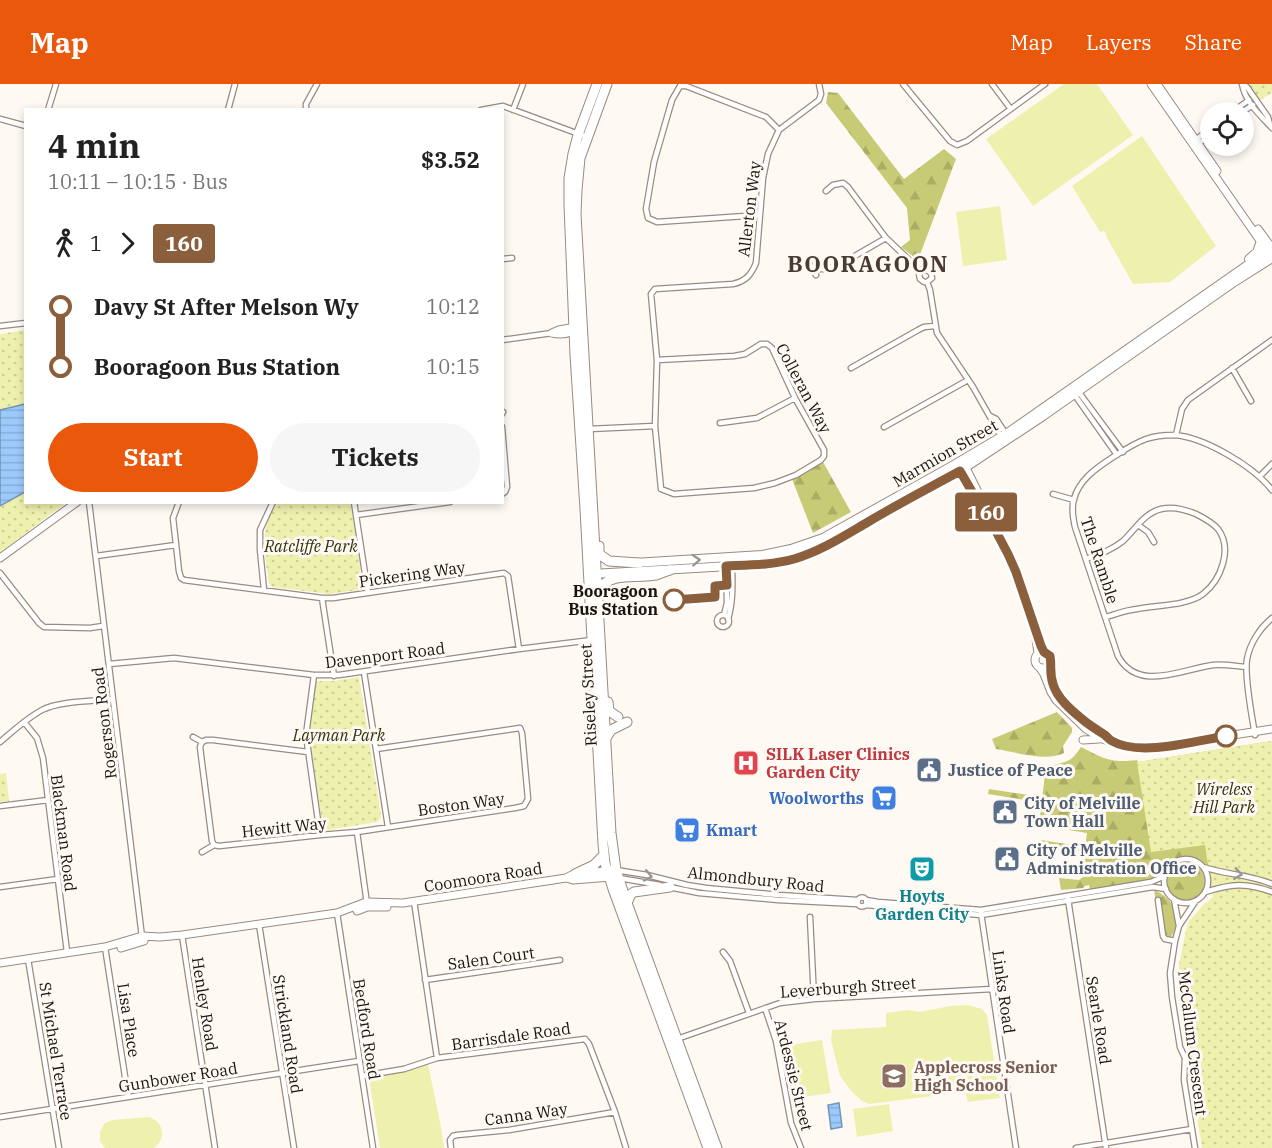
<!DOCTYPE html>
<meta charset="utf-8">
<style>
body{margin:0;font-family:"IBM Plex Serif",serif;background:#f6f6f6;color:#222;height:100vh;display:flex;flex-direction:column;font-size:22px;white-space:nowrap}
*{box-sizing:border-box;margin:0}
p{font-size:20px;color:#767676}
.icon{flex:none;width:33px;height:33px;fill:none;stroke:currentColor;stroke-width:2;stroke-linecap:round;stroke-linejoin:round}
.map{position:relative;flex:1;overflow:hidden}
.side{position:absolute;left:24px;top:24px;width:480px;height:396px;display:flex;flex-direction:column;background:#fff;border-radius:0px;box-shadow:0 3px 9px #0003}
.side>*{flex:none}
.badge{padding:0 12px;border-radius:4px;font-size:21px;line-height:39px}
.buttons{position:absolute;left:1200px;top:18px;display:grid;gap:12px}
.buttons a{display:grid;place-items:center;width:54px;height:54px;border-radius:50%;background:#fff;box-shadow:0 3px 9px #0003;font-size:30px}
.map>.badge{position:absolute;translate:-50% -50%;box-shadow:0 0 0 3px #fff}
.legs{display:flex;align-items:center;gap:9px;height:66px;padding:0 24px;font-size:20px}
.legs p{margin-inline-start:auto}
.summary{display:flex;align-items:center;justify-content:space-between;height:102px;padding:0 24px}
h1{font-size:33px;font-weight:700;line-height:45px}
.button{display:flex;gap:12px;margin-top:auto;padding:12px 24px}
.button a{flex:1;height:69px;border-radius:36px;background:#ea580c;color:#fff;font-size:24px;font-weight:700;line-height:69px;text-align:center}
.button a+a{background:#f6f6f6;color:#222}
ul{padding:0 24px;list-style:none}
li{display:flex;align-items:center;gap:21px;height:60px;font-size:22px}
li i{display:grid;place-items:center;width:9px;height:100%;margin:0 8px;background:currentColor}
li i::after{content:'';width:15px;height:15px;margin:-8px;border:4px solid;border-radius:50%;background:#fff}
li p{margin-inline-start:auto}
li:first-child i{background:linear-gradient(#0000 50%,currentColor 0)}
li:last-child i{background:linear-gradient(currentColor 50%,#0000 0)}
header{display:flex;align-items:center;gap:36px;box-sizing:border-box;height:84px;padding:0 30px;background:#ea580c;color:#fff}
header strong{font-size:28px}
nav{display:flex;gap:33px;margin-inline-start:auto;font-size:21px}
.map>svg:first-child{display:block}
.grass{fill:#eef1ad}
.forest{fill:url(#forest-firs)}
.park{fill:url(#park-dots)}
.water{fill:url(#water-rules);stroke:#7593b6;stroke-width:1.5}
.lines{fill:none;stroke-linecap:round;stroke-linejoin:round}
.street-casing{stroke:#998b81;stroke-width:7}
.secondary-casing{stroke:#998b81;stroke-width:9}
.primary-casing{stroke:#998b81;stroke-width:10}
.highway-casing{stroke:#998b81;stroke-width:11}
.street{stroke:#fff;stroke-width:4.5}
.secondary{stroke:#fff;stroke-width:7}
.primary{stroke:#fff;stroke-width:8}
.highway{stroke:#fff;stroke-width:9}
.oneway{stroke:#989594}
.line-1-casing{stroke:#fff;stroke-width:14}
.line-1{stroke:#8b5e3c;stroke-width:9}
.stop-1-dot{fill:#fff;stroke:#8b5e3c;stroke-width:3}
.labels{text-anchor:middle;stroke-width:6;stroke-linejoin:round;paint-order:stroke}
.street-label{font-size:16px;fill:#191411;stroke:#fff9f4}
.park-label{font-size:16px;font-style:italic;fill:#32330e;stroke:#fff9f4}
.stop-label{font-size:16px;font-weight:bold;fill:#191411;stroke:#fff9f4;text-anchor:end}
.health-label{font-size:16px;font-weight:bold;fill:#be3a42;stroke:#fff9f4;text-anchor:start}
.service-label{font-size:16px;font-weight:bold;fill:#4e5e75;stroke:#fff9f4;text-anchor:start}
.shop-label{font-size:16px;font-weight:bold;fill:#366cbe;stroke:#fff9f4;text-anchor:end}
.culture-label{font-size:16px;font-weight:bold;fill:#0d838f;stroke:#fff9f4}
.education-label{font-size:16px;font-weight:bold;fill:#785e54;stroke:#fff9f4;text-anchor:start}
.district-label{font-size:22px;font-weight:bold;letter-spacing:1.5px;fill:#483c33;stroke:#fff9f4}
</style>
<header>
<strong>Map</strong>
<nav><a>Map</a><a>Layers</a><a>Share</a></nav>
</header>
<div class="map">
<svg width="1272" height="1064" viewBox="0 0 1272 1064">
<defs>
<pattern id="forest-firs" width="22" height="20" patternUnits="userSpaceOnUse" patternTransform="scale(1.5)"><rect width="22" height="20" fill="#c8cb75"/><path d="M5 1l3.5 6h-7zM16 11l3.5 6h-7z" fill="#abad64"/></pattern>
<pattern id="park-dots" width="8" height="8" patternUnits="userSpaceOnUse" patternTransform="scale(1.5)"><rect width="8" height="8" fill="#eef1ad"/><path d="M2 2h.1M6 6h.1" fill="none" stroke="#ccce94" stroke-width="1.8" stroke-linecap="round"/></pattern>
<pattern id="water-rules" width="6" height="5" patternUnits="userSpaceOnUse" patternTransform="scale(1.5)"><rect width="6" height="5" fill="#9dcafd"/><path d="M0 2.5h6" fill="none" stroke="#87add8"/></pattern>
</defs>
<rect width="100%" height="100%" fill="#fff9f4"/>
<path class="grass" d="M1064 0H1097L1133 51 1033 122 986 55Z
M1142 52 1216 162 1170 198 1133 200 1107 154 1106 150 1104 147 1100 148 1072 102Z
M1000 122 1007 176 963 182 956 128Z
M968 921 982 925 987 931 1000 1014 968 1018 965 1008 869 1020 862 1017 852 1008 840 992 831 956 832 946 886 943V929L908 926 920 928 950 922Z
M822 956 831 1009 796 1014 788 961Z
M428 980 441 1043 444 1064H380L369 994 402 988Z
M889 1020 893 1047 857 1053 853 1025Z
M149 1033C164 1038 167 1054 154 1064H105L100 1057V1048L104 1040 112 1036Z"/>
<path class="forest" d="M828 8 838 9 904 95 944 65 956 75 918 176 901 163 910 156 907 124 826 19Z
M823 378 851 428 813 449 792 395Z
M1057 628 1072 644V648L1063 662 1064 669C1047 678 1015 668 996 665L992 655Z
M1272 657 1208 782 1190 773 1178 774 1151 796 1090 806 1089 801 1085 802 1083 804 1061 806 1059 794 1079 796 1083 793 1086 768 1040 761 1041 756 1085 763 1087 749 1039 741 1045 690C1049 679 1062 681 1071 675 1075 672 1078 667 1081 663 1105 675 1109 679 1137 676L1138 678Z
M989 705 1035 712 1034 718 1026 717 1025 716 988 710Z
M1167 798a19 19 0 1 1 38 0a19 19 0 1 1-38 0Z
M1154 806C1174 814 1183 834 1171 853H1169L1165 851 1161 821 1156 818Z"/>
<path class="park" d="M1240 0H1272V9L1252 21Z
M25 246 26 418 66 419 0 468V250Z
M278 419H350L355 444 362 499 361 503 358 506 329 510 272 503 269 499C265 471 258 443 278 419Z
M359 593 381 731 380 735 377 738 328 746 324 743 322 738 309 652 316 597H333Z
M1272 657V1064H1202L1193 1009 1192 976 1186 957 1179 903V881L1186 846 1189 837 1203 821 1213 813 1205 761 1151 768 1137 678Z
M6 689 9 717 0 718V690Z"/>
<path class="water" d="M25 320V408L0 422V326Z
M839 1019 842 1043 831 1045 828 1021Z"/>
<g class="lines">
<g class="street-casing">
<path id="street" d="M903 0 950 57 957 61 967 57 1045 0
M992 0 1010 24
M1242 0C1245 18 1261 32 1272 44
M1242 0 1247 3 1268 33 1270 41
M48 26 56 0
M228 26 235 0
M306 26V20L317 0
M481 26 503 22 587 53
M513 26 523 0
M1232 28 1249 16
M1242 28 1253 21
M0 35 26 42
M1194 57 1210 45
M1198 60 1210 51
M826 107 833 101 843 99 848 103 886 154 921 187 927 186 931 189 932 194 927 198
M760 131 657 138 648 134 646 125 654 78 672 16 680 2H686L766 33 779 46
M502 175 512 174
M809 179 816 191
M813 185H826L839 181 886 154
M921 187 919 190 920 195 924 198H927L930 206 937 249 973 303 1002 354
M0 242 26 239
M502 256 552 249
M657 276 734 272 745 270 761 260H767L772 264 795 314 824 366V372L821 376 796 391 775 399 754 404 674 410 661 405 655 342 657 276 651 210 655 205 733 200C746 197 751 191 756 179L763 94 768 70 779 46 819 16 821 10 819 0
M851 284 918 246 924 243 935 242
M1232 284 1251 317
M1078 307 1123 368
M1074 310 1117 371
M502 330 503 328
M990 332 996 335 1006 350
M720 339 757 334 795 314
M502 343 507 403 505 408 502 410
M884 343 968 296
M589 345 655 342
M1176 351 1182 325 1188 316 1272 256
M1260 392 1272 380
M1053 410 1074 416
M89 418 142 853
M179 418 173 434 179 487 181 494 184 496 322 514H333L504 489 508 492 519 565
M354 418 368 509
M356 431 450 418
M1138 441 1148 448 1154 458
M96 472 176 461
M1086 475C1100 470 1112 466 1123 457 1135 446 1144 429 1161 425 1173 422 1184 425 1196 430 1204 434 1212 438 1218 445 1233 465 1221 496 1203 510 1187 522 1156 521 1137 525 1126 526 1116 530 1106 533
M0 489 39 539 44 543 90 544 103 542
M264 506 260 466V446L273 418
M322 514 334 592
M724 531 727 519 726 474
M717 537a6 6 0 1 1 12 0a6 6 0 1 1-12 0Z
M728 535C734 515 732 495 732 474
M109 580 174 574 314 591H339L519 565 592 556
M1246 583C1235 582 1224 580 1213 581 1182 585 1138 609 1118 572L1075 443C1073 434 1071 424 1074 415 1076 407 1082 398 1088 392 1099 381 1132 360 1146 355 1155 352 1164 351 1174 351 1204 353 1253 382 1272 406
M364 588 388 743
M314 591 306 651 320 751
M24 638 37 654 43 674 67 868
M1255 651C1252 632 1244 593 1247 575 1250 559 1260 544 1272 534
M193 653 202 658
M0 658C13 647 27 634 42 626 59 617 93 617 113 615
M308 668 213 656H206L202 658 200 663 202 679 212 757 214 761 219 762 320 751 357 748 515 724 524 722 528 715 522 649 520 644 376 665
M0 722 48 716
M357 748 367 820
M202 768 214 761
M1164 797a22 22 0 1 1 44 0a22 22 0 1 1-44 0Z
M1203 783C1227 791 1248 790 1272 800
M616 786 647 791 687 801 706 804 779 811 857 816
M619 794 660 801
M0 803 58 795
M669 803 699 809 778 816 857 820
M1205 808C1231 800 1246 798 1272 808
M857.5 818a4.5 4.5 0 1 1 9 0a4.5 4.5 0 1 1-9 0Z
M1068 815 1106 1064
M1174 815 1179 842
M866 816 878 818 981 826 1133 801 1151 798 1165 792
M1158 816 1163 852 1165 855 1175 857
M414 817 437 974
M1195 818 1179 842 1175 857 1170 889 1172 913 1180 963 1185 974 1184 996 1195 1064
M866 821 981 831 1153 803 1166 805
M337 829 373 1064
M981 829 1016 1064
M810 833 814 915
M259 840 294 1064
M182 851 215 1064
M105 863 128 1012
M723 868 730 877 749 929
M28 875 59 1064
M425 896 560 876
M765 924 776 957 791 1039 801 1064
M677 955 780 919 814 915 992 905
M362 992 404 985 437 974 585 955 589 960 615 1028 626 1064
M0 1033 359 977
M451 1064 450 1056 453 1052 457 1051 509 1046 615 1028
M1076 1064 1192 1045"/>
</g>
<g class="secondary-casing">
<path id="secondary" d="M1151 0 1270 171
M1157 0 1217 87
M1258 145 1272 164
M552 249C561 251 570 251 577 243
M552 249 559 246 570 244 576 249
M964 380 982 416V421
M959 384 978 418 982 421C1002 459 1022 496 1033 537 1036 547 1036 558 1038 569
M0 474 77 418
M1035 576a8 8 0 1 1 16 0a8 8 0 1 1-16 0Z
M1050 581C1050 599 1057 610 1069 623
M1040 584 1044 590 1051 608 1056 616 1086 645 1102 655 1123 661 1138 664 1156 663 1272 645
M1077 631C1088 641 1101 647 1111 657
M1083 656 1099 655
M566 794 573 796 611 793
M357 827 367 823H387
M121 864 144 857
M0 879 105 863 142 852 160 853 182 851 337 829 366 818 403 819 566 794 572 791 611 786"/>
</g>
<g class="primary-casing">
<path id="primary" d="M1249 175 1257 168 1261 157
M634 479 762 471 791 465 823 454 952 382 1006 350 1272 164
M592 490 764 480 794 475 821 464 960 387 1043 332 1234 198 1272 174"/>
</g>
<g class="highway-casing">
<path id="highway" d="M597 0 578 51 573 70 569 94V121L575 271 585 425 603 760 605 779 613 805 708 1064
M607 0 580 74 577 106 576 130 611 749 616 786 627 819 717 1064
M599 462V470L609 477 639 479
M597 505C616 487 633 495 656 491 661 490 665 487 670 486
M608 618 609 627 618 633
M605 656 611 646 627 638
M575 790 594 781 604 771
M627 819 631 810 634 808 670 803"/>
</g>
<use href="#street" class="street"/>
<use href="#secondary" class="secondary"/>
<use href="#primary" class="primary"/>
<use href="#highway" class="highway"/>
</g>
<defs><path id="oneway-chevron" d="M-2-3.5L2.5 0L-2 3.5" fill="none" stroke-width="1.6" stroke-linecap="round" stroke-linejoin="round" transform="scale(1.5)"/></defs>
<g class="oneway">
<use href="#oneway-chevron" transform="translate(696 476) rotate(-3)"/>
<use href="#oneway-chevron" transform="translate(1238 790) rotate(8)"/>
<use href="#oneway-chevron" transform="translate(648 792) rotate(12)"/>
</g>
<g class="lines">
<g class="line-1-casing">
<path id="line-1" d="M674 516 715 513V502L727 501 726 482C749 481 772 481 794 475 821 467 844 452 868 438 898 420 929 404 960 387L978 418 982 421 1008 470 1016 488 1041 562 1044 568 1050 572C1052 582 1049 588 1053 600 1057 614 1071 626 1082 635 1089 641 1097 646 1105 651 1106 652 1111 657 1112 657 1139 673 1196 657 1226 652"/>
</g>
<use href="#line-1" class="line-1"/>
</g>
<defs>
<g id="hospital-square" transform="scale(1.35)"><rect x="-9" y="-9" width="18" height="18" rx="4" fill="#e0444e" stroke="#fff9f4"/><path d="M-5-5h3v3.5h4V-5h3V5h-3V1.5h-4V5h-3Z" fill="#fff"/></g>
<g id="civic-square" transform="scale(1.35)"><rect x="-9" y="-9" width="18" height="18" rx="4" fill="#5c6f8a" stroke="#fff9f4"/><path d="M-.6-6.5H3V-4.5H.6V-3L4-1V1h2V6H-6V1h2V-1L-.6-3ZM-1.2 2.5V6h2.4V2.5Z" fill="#fff"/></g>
<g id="supermarket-square" transform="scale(1.35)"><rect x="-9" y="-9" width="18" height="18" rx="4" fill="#3f7fe0" stroke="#fff9f4"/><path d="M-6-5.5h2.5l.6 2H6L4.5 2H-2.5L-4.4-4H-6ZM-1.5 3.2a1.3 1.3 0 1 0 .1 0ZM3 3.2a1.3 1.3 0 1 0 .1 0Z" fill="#fff"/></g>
<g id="theatre-square" transform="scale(1.35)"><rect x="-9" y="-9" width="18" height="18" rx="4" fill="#0f9aa8" stroke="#fff9f4"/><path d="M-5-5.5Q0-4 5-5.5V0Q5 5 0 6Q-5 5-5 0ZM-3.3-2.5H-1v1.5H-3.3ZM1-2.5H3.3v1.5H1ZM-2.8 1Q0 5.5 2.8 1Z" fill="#fff"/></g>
<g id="school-square" transform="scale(1.35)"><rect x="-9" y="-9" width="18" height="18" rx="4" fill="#8d6e63" stroke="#fff9f4"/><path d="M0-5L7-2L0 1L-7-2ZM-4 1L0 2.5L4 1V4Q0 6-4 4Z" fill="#fff"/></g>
</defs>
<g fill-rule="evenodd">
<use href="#hospital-square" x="746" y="679"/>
<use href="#civic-square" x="929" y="686"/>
<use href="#supermarket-square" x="884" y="714"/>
<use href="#civic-square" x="1005" y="728"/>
<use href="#supermarket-square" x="687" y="746"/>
<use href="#civic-square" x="1007" y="775"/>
<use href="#theatre-square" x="922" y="785"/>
<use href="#school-square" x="894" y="992"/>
</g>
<g class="stop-1-dot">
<circle cx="674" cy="516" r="10"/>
<circle cx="1226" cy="652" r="10"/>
</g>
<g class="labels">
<g class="street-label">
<text transform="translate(749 125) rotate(-83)" y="6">Allerton Way</text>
<text transform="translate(804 304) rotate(62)" y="6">Colleran Way</text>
<text transform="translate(945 369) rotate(-30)" y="6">Marmion Street</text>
<text transform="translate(1100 476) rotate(72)" y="6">The Ramble</text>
<text transform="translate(412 490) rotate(-8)" y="6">Pickering Way</text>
<text transform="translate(385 571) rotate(-7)" y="6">Davenport Road</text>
<text transform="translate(588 611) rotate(-93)" y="6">Riseley Street</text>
<text transform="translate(104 639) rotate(-97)" y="6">Rogerson Road</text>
<text transform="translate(461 720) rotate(-8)" y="6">Boston Way</text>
<text transform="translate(284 743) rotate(-6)" y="6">Hewitt Way</text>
<text transform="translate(64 749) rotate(83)" y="6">Blackman Road</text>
<text transform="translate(483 793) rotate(-9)" y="6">Coomoora Road</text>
<text transform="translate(756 795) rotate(6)" y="6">Almondbury Road</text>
<text transform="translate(491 874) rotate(-8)" y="6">Salen Court</text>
<text transform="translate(848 903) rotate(-4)" y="6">Leverburgh Street</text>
<text transform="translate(1004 908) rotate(82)" y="6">Links Road</text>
<text transform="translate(205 920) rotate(81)" y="6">Henley Road</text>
<text transform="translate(129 936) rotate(81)" y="6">Lisa Place</text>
<text transform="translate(1099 936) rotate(81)" y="6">Searle Road</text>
<text transform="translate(367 945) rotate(81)" y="6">Bedford Road</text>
<text transform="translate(288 950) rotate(81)" y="6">Strickland Road</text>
<text transform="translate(511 952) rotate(-8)" y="6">Barrisdale Road</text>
<text transform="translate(1193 959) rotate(83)" y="6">McCallum Crescent</text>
<text transform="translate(56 967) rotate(81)" y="6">St Michael Terrace</text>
<text transform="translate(794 991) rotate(76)" y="6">Ardessie Street</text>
<text transform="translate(178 993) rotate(-9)" y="6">Gunbower Road</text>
<text transform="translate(526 1030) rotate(-8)" y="6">Canna Way</text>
</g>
<g class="park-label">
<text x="311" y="468">Ratcliffe Park</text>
<text x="339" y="657">Layman Park</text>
<text x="1224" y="711">Wireless<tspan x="1224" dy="18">Hill Park</tspan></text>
</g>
<g class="stop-label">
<text x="658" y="513">Booragoon<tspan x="658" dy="18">Bus Station</tspan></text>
</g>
<g class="health-label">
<text x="766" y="676">SILK Laser Clinics<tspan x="766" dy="18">Garden City</tspan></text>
</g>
<g class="service-label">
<text x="948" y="692">Justice of Peace</text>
<text x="1024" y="725">City of Melville<tspan x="1024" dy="18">Town Hall</tspan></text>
<text x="1026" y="772">City of Melville<tspan x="1026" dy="18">Administration Office</tspan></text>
</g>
<g class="shop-label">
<text x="864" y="720">Woolworths</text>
<text x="706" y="752" text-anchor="start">Kmart</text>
</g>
<g class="culture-label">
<text x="922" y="818">Hoyts<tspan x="922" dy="18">Garden City</tspan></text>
</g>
<g class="education-label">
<text x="914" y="989">Applecross Senior<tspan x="914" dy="18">High School</tspan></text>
</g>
<g class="district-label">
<text x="868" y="188">BOORAGOON</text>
</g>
</g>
</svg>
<div class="buttons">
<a><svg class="icon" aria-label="locate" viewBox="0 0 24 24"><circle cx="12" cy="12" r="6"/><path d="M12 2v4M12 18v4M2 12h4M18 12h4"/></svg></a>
</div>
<b class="badge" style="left:986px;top:428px;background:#8b5e3c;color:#fff">160</b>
<section class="side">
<div class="summary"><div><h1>4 min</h1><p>10:11 – 10:15 · Bus</p></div><b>$3.52</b></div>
<div class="legs"><svg class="icon" aria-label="walk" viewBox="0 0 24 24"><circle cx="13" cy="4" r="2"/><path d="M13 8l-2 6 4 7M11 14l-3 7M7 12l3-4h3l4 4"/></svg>1<svg class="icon" aria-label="forward" viewBox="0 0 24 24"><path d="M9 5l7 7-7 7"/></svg><b class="badge" style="background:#8b5e3c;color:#fff">160</b></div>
<ul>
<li><i style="color:#8b5e3c"></i><b>Davy St After Melson Wy</b><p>10:12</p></li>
<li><i style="color:#8b5e3c"></i><b>Booragoon Bus Station</b><p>10:15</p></li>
</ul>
<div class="button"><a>Start</a><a>Tickets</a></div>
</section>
</div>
